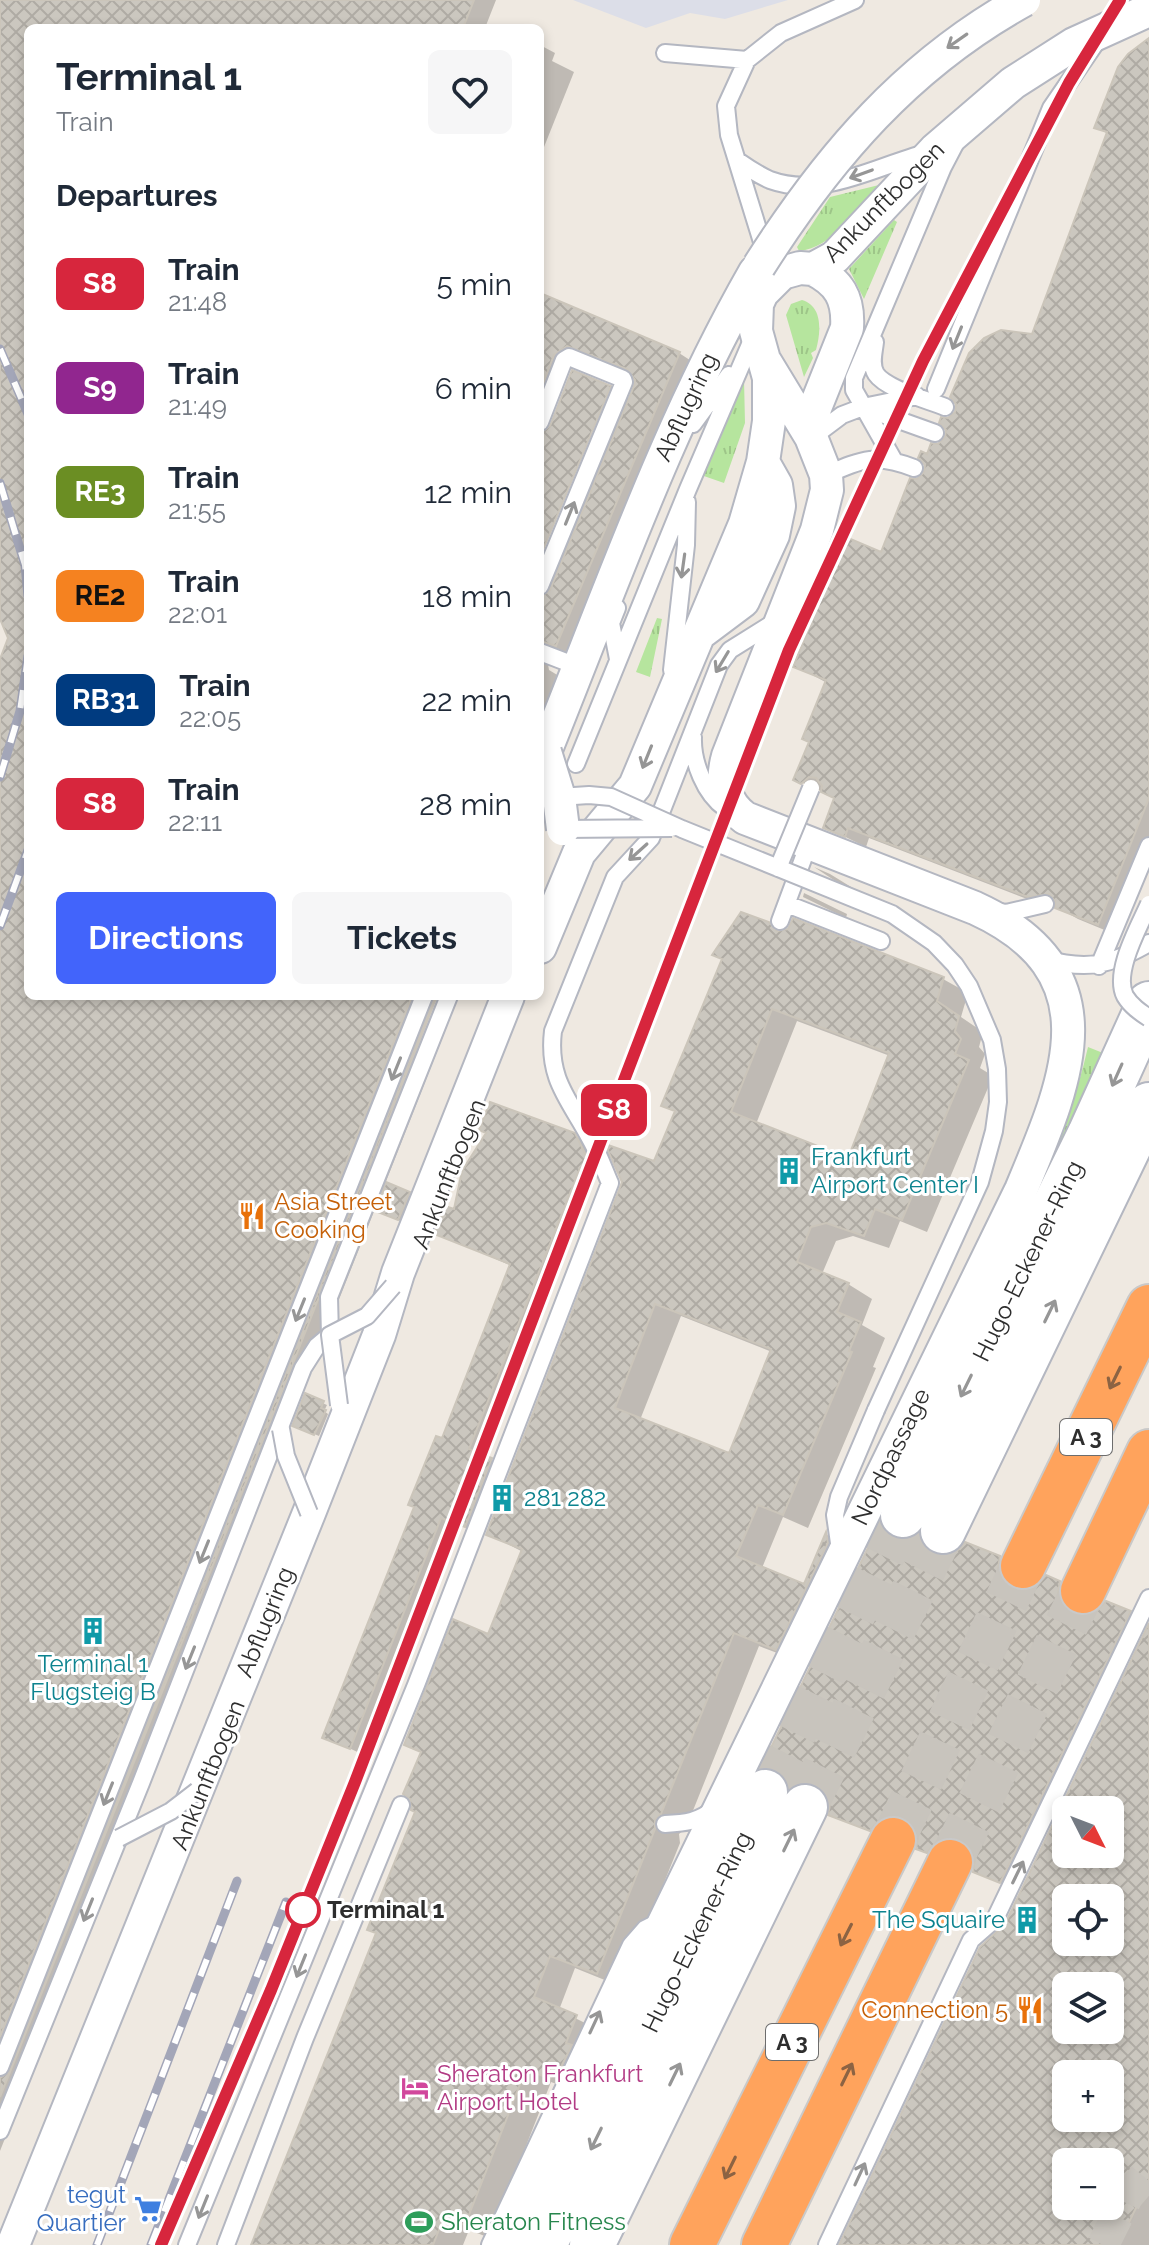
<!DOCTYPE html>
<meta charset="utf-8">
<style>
body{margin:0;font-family:Raleway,sans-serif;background:#f6f6f7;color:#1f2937;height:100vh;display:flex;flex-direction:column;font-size:30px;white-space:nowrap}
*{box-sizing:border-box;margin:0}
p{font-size:26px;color:#747a83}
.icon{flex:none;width:44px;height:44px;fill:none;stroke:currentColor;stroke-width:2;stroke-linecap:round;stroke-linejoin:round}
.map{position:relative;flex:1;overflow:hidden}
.panel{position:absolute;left:24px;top:24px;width:520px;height:976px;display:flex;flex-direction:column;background:#fff;border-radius:12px;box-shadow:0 4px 12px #0003}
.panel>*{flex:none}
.badge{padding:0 16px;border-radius:12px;font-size:28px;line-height:52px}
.needle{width:52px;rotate:132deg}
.buttons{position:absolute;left:1052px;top:1796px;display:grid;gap:16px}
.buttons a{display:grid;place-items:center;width:72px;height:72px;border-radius:12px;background:#fff;box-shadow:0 4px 12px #0003;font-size:40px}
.map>.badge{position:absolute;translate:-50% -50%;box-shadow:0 0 0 4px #fff}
h2{padding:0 32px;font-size:30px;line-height:72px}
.round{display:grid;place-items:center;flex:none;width:84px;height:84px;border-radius:12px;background:#f6f6f7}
.overview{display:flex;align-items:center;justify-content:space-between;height:136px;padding:0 32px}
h1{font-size:38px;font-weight:700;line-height:60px}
.cta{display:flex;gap:16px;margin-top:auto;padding:16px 32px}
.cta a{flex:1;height:92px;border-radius:12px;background:#4264fb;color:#fff;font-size:32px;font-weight:700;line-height:92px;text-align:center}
.cta a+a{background:#f6f6f7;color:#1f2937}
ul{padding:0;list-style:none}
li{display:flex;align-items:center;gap:24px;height:104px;padding:0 32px}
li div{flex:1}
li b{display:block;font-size:30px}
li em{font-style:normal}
li .badge{min-width:88px;font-weight:700;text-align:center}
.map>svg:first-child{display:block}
.airport{fill:#dcdee8}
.grass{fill:url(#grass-tufts)}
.shadow{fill:#0003;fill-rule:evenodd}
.building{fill:url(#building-cross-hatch);stroke:#cbc5ba;stroke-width:2;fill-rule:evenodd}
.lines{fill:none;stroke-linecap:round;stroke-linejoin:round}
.street-tunnel{stroke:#c8c4bd;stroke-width:32;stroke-dasharray:32 16;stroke-linecap:butt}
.secondary-tunnel{stroke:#c8c4bd;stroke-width:44;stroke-dasharray:44 22;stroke-linecap:butt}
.highway-tunnel{stroke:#c8c4bd;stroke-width:44;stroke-dasharray:44 22;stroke-linecap:butt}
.lane-casing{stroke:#b4b7c1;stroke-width:20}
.street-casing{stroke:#b4b7c1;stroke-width:36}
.secondary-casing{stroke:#b4b7c1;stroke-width:48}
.highway-casing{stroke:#c9c9c9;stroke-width:48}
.lane{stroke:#fff;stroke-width:16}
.street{stroke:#fff;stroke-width:32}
.secondary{stroke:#fff;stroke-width:44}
.highway{stroke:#ffa35c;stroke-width:44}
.rail-casing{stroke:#a3a6b8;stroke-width:9}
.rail{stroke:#fff;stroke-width:6;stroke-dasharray:18;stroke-linecap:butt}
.lane-bridge-casing{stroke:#b4b7c1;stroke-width:20;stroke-linecap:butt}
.street-bridge-casing{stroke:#b4b7c1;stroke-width:36;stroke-linecap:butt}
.lane-bridge{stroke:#fff;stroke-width:16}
.street-bridge{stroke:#fff;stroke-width:32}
.oneway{stroke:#969696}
.oneway2{stroke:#8c6343}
.line-casing{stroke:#fff;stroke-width:18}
.line{stroke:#d7263d;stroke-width:12}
.stop-dot{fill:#fff;stroke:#d7263d;stroke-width:4}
.labels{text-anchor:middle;stroke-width:6;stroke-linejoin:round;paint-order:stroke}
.shield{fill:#fff;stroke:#6d6d6d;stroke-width:2}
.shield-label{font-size:22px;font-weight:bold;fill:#2e2e2e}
.street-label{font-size:24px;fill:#2e2e2e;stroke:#fff}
.culture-label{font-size:24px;fill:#0d838f;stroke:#fff;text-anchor:start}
.food-label{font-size:24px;fill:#c56008;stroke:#fff;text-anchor:start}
.stop-label{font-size:24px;font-weight:bold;fill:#2e2e2e;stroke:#fff;text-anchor:start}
.hotel-label{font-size:24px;fill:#b23c85;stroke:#fff;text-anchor:start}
.shop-label{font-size:24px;fill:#366cbe;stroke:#fff;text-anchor:end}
.leisure-label{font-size:24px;fill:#27864d;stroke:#fff;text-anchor:start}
</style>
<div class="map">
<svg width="1149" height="2245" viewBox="0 0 1149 2245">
<defs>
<pattern id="grass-tufts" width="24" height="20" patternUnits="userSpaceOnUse" patternTransform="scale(2)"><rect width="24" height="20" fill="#b6e59e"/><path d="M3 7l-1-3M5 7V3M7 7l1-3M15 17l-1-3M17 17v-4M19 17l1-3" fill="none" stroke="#9dc588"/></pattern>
<pattern id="building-cross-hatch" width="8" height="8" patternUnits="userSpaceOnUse" patternTransform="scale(2)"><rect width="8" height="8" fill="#cbc7bf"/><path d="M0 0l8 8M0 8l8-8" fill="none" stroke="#afaba4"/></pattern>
</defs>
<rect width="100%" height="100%" fill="#efe9e1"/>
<path class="airport" d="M573 0H788L725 19 690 13 646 28Z"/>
<path class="grass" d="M879 185C857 209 833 248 799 251L797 247 830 197Z
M894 220 897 222 864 299 849 269Z
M802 300C823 306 821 332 816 350L811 353 813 358 804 377 786 315 791 304Z
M744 379 745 423 724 483 701 475Z
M657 618 662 619 650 677 636 672Z
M1088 1047 1108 1055 1044 1185 1039 1183C1060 1138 1077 1096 1088 1047Z"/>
<path class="shadow" d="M0 0H496L485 28H28V996H459L385 1184 423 1202 413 1227 375 1209 0 2151V665L10 638 0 614ZM438 997 415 1054 411 1052 431 1002Z
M1149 40V861L1119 936 1078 919 1057 907 1050 908 869 838 866 847 825 827 836 798 796 780 811 743 827 683 796 666 882 554 917 481 926 473 928 456 947 438 948 420 1034 336 1108 134 1096 127Z
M540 45 555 53 552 61 574 72 540 157Z
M540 295 679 353 696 364 574 655 558 650 547 658 549 670 564 679 546 775 540 791V562L612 389 631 400 636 385 634 373 588 355 576 360 571 366 544 435 540 552Z
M814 867 830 874 856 890 840 884Z
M804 893 847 914 846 918 803 897Z
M768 924 782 932 943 979 968 993 961 1017 983 1032 979 1047 985 1054 980 1068 993 1076 927 1232 900 1221 889 1248 853 1236 836 1241 822 1274 848 1284 872 1299 862 1325 885 1338 873 1367 876 1368 808 1528 783 1517 762 1568 806 1586 827 1535 851 1549 801 1662 759 1646 686 1828 679 1834 680 1843 622 1987 575 1968 559 2010 601 2031 575 2091 551 2082 490 2238 469 2230 463 2245H253L378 1934 418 1811 422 1753 406 1744 489 1636 523 1552 488 1534 676 1112 664 1105ZM797 1021 890 1056 849 1161 756 1124ZM681 1316 772 1352 730 1456 640 1420Z
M574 1135 589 1144 605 1178 595 1174 483 1456 505 1468 480 1533 456 1524 364 1755 325 1737 512 1266 436 1233 456 1212Z
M306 1396 327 1405 324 1411 328 1414 319 1436 298 1427Z
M881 1526 894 1533 897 1540 906 1542 918 1536 932 1545 937 1556 999 1558 1014 1566 1012 1578 1016 1590 1024 1593 1059 1583 1074 1591 1072 1603 1078 1617 1130 1613 1143 1621 1015 1889 975 1871 977 1859 970 1845 963 1844 932 1856 918 1848 920 1838 913 1823 894 1826 885 1838 830 1814 832 1804 826 1791 818 1789 805 1795 791 1787 787 1776 777 1775 763 1767Z
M1149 1628V2245H840L1007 1925ZM1066 1810H1110V1854H1066ZM1066 1898H1110V1942H1066ZM1066 1986H1110V2030H1066ZM1066 2074H1110V2118H1066ZM1066 2162H1110V2206H1066Z"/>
<path class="building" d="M0 0H474L463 28H28V996H412L0 2037V659L8 638 0 619Z
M1149 38V798L1098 925 1055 908V901L1049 894 1028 897 848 828 845 837 823 828 834 798 821 792 822 786 816 778 809 777 801 784 793 780 809 742 802 739 826 680 793 667 846 537 881 552 910 478 917 479 924 472 925 465 918 458 921 451 927 454 931 443 938 444 945 437 946 430 939 423 941 417 948 418 955 412 956 404 950 397 969 353 984 338 1001 330 1032 334 1107 132 1094 128 1118 67 1128 54Z
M540 293 680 352 556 646 540 641V597L550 590 634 386 635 380 627 369 567 346 554 355 540 392Z
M572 370 611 386 540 557V433L550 426Z
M741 912 769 922 777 931 788 929 793 918 944 977 937 1001 959 1016 955 1031 961 1039 955 1054 969 1060 902 1220 875 1209 864 1236 826 1223 811 1227 797 1262 849 1283 837 1312 861 1322 849 1351 852 1352 783 1515 758 1505 736 1556 804 1584 826 1532 828 1543 776 1650 734 1633 661 1814 655 1820V1829L597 1974 550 1956 534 1997 577 2015 566 2043 572 2045 560 2069 555 2067 550 2079 526 2069 465 2225 444 2217 433 2245H251L376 1933 367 1930 415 1812 411 1810 410 1799 403 1794 421 1752 404 1745 453 1619 488 1634 522 1549 486 1535 622 1182 605 1144 654 1161 675 1111 661 1106 722 959 712 955ZM772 1009 889 1053 848 1158 731 1112ZM655 1304 771 1349 729 1453 615 1408Z
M435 996H437L272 1417 0 2097V2078L10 2071Z
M490 1102 575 1133 594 1172 580 1168 469 1449 492 1458 465 1527 441 1518 350 1749 322 1738 414 1507 408 1505 436 1436 442 1438 510 1264 434 1234 445 1206 454 1209 462 1171 486 1133 479 1130Z
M386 1182 410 1192 398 1220 375 1211Z
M305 1393 324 1401 321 1408 326 1410 314 1435 292 1426Z
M880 1523 883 1530 893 1538 905 1540 918 1534 923 1546 933 1554 946 1556 956 1552 965 1542 1000 1556 998 1569 1002 1579 1013 1589 1024 1591 1036 1587 1046 1575 1060 1581 1058 1594 1062 1604 1073 1614 1086 1616 1096 1612 1106 1601 1131 1611 1000 1883 973 1872 975 1859 971 1849 960 1839 947 1837 937 1841 927 1853 916 1849 918 1838 914 1827 905 1818 892 1815 880 1819 870 1831 828 1815 830 1804 826 1794 817 1785 802 1782 789 1788 785 1777 777 1770 761 1768Z
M1149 1623V2181L1118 2245H839L980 1947 1005 1924ZM1066 1810H1110V1854H1066ZM1066 1898H1110V1942H1066ZM1066 1986H1110V2030H1066ZM1066 2074H1110V2118H1066ZM1066 2162H1110V2206H1066Z"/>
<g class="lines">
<path class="street-tunnel" d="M1103 2245 1127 2197 1149 2171"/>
<path class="secondary-tunnel" d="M765 1792 903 1515
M805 1807 943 1531"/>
<path class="highway-tunnel" d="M893 1840 1023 1566
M950 1862 1083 1591"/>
<g class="lane-casing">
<path id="lane" d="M665 53 747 60
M738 161C748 168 759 175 770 180 822 199 876 166 926 153
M766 255 729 135 726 106 747 60 781 33 855 0
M875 342C874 352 870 364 876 374 886 389 928 400 945 407
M936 389 1051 108 1097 41
M865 408 935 433
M540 422 564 360 569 357 623 379 624 382 540 586
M693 424 729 375
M814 436 842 415 863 407 917 396
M893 459 854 390V378L943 167 955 144
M826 475C863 459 876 453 914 468
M617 608 611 623 618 659
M540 652 579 667
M672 670 686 545 687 502
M693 737C692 762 705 794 725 808
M576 764 688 489 755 333
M787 904 881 941
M992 911 1006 913 1045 904
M780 921 809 843
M1045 959C1088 971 1111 965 1149 943
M1099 966 1149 846
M840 1550 835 1515 839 1497 876 1410
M665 1824C685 1823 699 1822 715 1808
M0 2067 424 996
M0 2131 141 1783 303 1368 317 1346 330 1335 329 1297 449 996
M187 2245 416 1685 610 1183C604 1169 599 1155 592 1142 571 1101 547 1081 553 1031L615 877 651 838 719 665 730 650 778 620
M226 2245 305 2038 401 1805
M490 2245 631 1945 645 1929 657 1923
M827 2245 971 1940 995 1919 1149 1598"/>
</g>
<g class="street-casing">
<path id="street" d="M811 437 815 408 847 328C849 298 839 282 813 269
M699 634 743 601 773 535 779 506 776 485 763 462
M545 752C611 589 668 424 755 272
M540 947 579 853 635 786 745 524 763 462 769 421V378L756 331 757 304 762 293 782 273 800 268 813 269 835 257 935 150 1013 83 1074 44 1149 10
M13 2245 309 1513 379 1335 398 1273 508 996
M507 2245 1021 1190C1068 1078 1115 972 975 908L745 818C723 802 721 781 728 756L817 530 827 490 826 475 811 437 766 363"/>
</g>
<g class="secondary-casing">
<path id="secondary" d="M903 1515 1090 1134 1149 1004
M943 1531 1149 1105
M544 2245 765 1792
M592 2245 805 1807"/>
</g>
<g class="highway-casing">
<path id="highway" d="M1023 1566 1149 1307
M1083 1591 1149 1452
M692 2245 893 1840
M764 2245 950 1862"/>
</g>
<use href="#lane" class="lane"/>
<use href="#street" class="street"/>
<use href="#secondary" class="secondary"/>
<use href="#highway" class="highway"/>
<g class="rail-casing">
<path id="rail" d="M0 349 28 414
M0 483 25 565 28 596
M0 777 20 711 28 656
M0 926 28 850
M97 2245 237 1881
M151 2245 286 1902"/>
</g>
<use href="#rail" class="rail"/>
<g class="lane-bridge-casing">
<path id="lane-bridge" d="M559 797 589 795 611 797 682 829 892 914 934 943 955 965 969 986 992 1040 997 1069 998 1102 994 1131 980 1182 876 1410
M563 829 672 828
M778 868 811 788
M1149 904C1139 927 1113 972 1125 996 1131 1006 1140 1012 1149 1018
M339 1405 330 1335 367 1316 393 1286
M281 1429 286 1456 309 1513
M119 1838 171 1811 197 1791"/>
</g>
<g class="street-bridge-casing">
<path id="street-bridge" d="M759 266C829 156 908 64 1024 0
M545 752 559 797 563 829"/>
</g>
<use href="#lane-bridge" class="lane-bridge"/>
<use href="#street-bridge" class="street-bridge"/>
</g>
<defs><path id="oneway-shaft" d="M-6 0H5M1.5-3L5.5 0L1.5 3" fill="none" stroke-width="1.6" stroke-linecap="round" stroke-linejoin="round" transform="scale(2)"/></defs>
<g class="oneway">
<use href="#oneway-shaft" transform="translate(957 41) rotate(145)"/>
<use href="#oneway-shaft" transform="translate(861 174) rotate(160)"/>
<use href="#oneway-shaft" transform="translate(957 338) rotate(112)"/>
<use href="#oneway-shaft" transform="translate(570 513) rotate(-68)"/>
<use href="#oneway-shaft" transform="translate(683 566) rotate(98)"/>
<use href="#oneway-shaft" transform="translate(722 662) rotate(121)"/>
<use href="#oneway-shaft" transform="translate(647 757) rotate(112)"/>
<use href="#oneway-shaft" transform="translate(638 852) rotate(138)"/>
<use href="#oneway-shaft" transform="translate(396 1069) rotate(112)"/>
<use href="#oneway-shaft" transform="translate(1117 1075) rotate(114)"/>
<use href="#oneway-shaft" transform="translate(300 1310) rotate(112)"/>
<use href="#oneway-shaft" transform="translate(1050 1311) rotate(-64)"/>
<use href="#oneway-shaft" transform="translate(966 1386) rotate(116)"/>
<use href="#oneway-shaft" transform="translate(204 1552) rotate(112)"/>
<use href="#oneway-shaft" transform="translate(190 1658) rotate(112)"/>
<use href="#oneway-shaft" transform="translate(108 1794) rotate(112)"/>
<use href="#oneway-shaft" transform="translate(789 1840) rotate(-64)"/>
<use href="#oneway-shaft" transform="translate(1018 1872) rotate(-64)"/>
<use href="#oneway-shaft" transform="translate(88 1910) rotate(112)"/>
<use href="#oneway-shaft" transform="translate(301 1966) rotate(112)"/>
<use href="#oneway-shaft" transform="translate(595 2022) rotate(-65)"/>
<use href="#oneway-shaft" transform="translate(675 2074) rotate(-64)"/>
<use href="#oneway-shaft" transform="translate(596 2139) rotate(116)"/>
<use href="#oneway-shaft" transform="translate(860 2174) rotate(-65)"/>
<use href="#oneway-shaft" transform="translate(203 2207) rotate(112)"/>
</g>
<g class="oneway2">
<use href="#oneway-shaft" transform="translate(1115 1378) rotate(116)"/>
<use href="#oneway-shaft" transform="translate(846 1935) rotate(117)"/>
<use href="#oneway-shaft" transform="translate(847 2074) rotate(-64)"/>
<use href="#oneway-shaft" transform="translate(730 2168) rotate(116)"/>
</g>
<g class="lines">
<g class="line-casing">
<path id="line" d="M161 2245 271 1990 355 1782 789 650 923 361 1069 83 1120 0"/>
</g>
<use href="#line" class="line"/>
</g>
<defs>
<g id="building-bare" transform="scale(2.16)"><path d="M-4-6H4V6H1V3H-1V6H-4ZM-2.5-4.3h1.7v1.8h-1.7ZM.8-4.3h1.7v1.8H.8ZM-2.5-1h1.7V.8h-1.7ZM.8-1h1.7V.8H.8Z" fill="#0f9aa8" stroke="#fff" stroke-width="2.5" paint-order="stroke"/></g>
<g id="restaurant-bare" transform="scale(2.16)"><path d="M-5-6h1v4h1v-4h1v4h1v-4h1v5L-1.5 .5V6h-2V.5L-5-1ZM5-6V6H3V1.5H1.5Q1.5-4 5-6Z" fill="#e8710a" stroke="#fff" stroke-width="2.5" paint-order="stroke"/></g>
<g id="hotel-bare" transform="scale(2.16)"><path d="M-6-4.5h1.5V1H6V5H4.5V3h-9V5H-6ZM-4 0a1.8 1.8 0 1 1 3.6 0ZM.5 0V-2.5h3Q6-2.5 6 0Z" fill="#d1479c" stroke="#fff" stroke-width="2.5" paint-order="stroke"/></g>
<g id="supermarket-bare" transform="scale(2.16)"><path d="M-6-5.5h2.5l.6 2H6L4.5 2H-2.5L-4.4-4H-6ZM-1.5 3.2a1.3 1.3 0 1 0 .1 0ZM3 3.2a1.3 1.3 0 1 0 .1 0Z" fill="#3f7fe0" stroke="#fff" stroke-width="2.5" paint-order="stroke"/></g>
<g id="stadium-bare" transform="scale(2.16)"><path d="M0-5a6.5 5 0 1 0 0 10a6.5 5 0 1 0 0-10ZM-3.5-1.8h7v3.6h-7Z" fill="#2e9e5b" stroke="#fff" stroke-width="2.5" paint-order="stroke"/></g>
</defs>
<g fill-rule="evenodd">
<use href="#building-bare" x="789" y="1171"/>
<use href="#restaurant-bare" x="252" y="1216"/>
<use href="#building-bare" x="502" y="1498"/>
<use href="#building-bare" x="93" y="1631"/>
<use href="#building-bare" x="1027" y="1920"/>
<use href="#restaurant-bare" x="1030" y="2010"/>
<use href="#hotel-bare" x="415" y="2088"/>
<use href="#supermarket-bare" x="148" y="2209"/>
<use href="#stadium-bare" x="419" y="2222"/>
</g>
<circle class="stop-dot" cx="303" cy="1910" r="16"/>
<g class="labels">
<g class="shield">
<rect x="1060" y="1419" width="52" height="36" rx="6"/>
<rect x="766" y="2024" width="52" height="36" rx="6"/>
</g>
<g class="shield-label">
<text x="1086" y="1445">A 3</text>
<text x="792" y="2050">A 3</text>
</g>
<g class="street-label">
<text transform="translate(884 202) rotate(-45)" y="8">Ankunftbogen</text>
<text transform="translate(686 407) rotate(-65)" y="8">Abflugring</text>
<text transform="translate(449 1174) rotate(-68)" y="8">Ankunftbogen</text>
<text transform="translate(1028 1261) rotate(-64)" y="8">Hugo-Eckener-Ring</text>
<text transform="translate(891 1457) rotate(-64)" y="8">Nordpassage</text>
<text transform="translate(265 1622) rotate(-68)" y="8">Abflugring</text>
<text transform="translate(208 1775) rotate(-68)" y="8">Ankunftbogen</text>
<text transform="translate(697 1932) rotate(-64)" y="8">Hugo-Eckener-Ring</text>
</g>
<g class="culture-label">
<text x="811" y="1165">Frankfurt<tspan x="811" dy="28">Airport Center I</tspan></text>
<text x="524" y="1506">281 282</text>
<text x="93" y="1672" text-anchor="middle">Terminal 1<tspan x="93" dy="28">Flugsteig B</tspan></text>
<text x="1005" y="1928" text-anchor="end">The Squaire</text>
</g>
<g class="food-label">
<text x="274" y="1210">Asia Street<tspan x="274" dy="28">Cooking</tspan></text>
<text x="1008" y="2018" text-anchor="end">Connection 5</text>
</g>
<g class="stop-label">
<text x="327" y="1918">Terminal 1</text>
</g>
<g class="hotel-label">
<text x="437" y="2082">Sheraton Frankfurt<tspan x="437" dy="28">Airport Hotel</tspan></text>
</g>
<g class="shop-label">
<text x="126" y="2203">tegut<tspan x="126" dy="28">Quartier</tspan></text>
</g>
<g class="leisure-label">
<text x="441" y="2230">Sheraton Fitness</text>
</g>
</g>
</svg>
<div class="buttons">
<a><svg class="needle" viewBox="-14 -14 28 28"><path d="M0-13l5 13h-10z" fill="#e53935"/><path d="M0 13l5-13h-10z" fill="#747a83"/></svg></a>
<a><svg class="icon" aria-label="locate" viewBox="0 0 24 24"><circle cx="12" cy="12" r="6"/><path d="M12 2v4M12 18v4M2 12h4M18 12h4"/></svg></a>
<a><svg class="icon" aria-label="layers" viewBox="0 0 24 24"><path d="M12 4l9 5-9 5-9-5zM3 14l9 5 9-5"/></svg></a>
<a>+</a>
<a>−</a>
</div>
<b class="badge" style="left:614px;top:1110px;background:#d7263d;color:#fff">S8</b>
<section class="panel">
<div class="overview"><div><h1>Terminal 1</h1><p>Train</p></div><a class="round"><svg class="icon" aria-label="heart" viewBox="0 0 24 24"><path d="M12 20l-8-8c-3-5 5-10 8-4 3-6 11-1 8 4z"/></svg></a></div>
<h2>Departures</h2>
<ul>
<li><span class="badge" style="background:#d7263d;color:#fff">S8</span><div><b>Train</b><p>21:48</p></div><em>5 min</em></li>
<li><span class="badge" style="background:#91268f;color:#fff">S9</span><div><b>Train</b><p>21:49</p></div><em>6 min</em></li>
<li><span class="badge" style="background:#6b8e23;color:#fff">RE3</span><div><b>Train</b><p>21:55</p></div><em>12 min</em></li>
<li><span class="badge" style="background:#f58220;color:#111">RE2</span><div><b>Train</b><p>22:01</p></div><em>18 min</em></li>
<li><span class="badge" style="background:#003b80;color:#fff">RB31</span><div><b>Train</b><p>22:05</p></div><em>22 min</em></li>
<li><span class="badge" style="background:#d7263d;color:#fff">S8</span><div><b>Train</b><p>22:11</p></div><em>28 min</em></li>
</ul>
<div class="cta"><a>Directions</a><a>Tickets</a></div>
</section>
</div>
